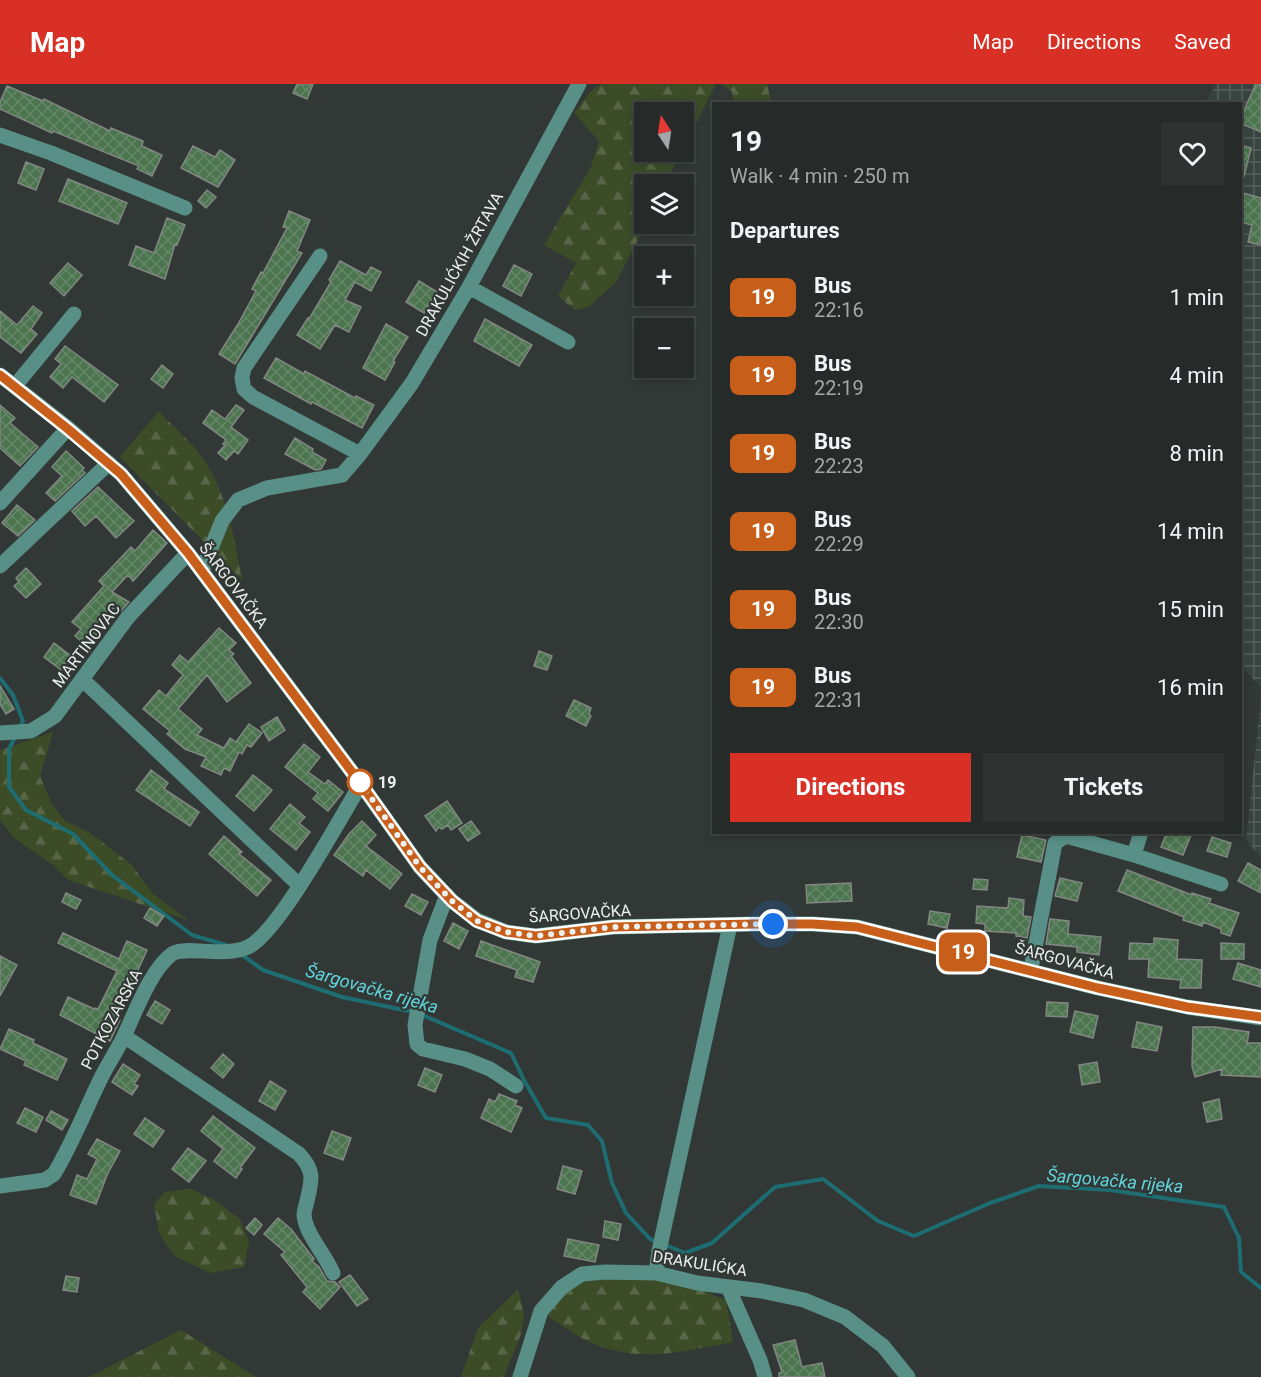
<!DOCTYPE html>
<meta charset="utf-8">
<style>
body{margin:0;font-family:Roboto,sans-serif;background:#2e3230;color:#f1f3f6;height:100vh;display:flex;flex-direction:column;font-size:22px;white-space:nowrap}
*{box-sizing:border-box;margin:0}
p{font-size:20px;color:#a4a7a8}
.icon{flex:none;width:33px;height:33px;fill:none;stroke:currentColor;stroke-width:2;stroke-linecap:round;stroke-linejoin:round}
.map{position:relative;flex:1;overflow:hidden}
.drawer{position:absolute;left:712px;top:18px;width:530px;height:732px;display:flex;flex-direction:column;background:#262a28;border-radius:0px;box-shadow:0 3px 9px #0003,0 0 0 2px #424645}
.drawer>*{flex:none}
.badge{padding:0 12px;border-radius:9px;font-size:21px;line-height:39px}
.needle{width:39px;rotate:348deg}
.tools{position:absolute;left:634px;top:18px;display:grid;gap:12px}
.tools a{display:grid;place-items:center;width:60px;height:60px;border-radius:0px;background:#262a28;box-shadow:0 3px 9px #0003,0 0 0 2px #424645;font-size:30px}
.you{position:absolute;width:30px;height:30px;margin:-15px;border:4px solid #fff;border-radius:50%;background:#1a73e8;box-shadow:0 0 0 9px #1a73e833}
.map>.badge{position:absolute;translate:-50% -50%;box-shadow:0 0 0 3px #fff}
h2{padding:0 18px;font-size:22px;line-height:54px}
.round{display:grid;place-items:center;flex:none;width:63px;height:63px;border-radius:0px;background:#2e3230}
.head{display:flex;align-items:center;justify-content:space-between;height:102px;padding:0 18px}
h1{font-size:28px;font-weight:700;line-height:45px}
.action{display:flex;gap:12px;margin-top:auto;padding:12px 18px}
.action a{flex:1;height:69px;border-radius:0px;background:#d93025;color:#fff;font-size:24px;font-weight:700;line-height:69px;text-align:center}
.action a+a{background:#2e3230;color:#f1f3f6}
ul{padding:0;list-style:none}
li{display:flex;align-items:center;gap:18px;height:78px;padding:0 18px}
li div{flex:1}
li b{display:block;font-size:22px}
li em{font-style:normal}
li .badge{min-width:66px;font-weight:700;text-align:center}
header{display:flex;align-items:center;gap:36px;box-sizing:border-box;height:84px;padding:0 30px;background:#d93025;color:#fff}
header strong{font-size:28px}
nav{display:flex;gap:33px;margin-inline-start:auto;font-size:21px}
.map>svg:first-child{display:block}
.industrial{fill:url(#industrial-grid)}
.forest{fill:url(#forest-firs)}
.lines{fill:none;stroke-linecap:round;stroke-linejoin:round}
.stream{stroke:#1d6d72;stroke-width:4}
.building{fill:url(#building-cross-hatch);stroke:#828782;stroke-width:1.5}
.minor{stroke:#588f86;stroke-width:15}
.line-casing{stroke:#fff;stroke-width:14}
.line{stroke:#c75f1a;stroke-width:9}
.walk{stroke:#ebefed;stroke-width:6;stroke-dasharray:0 10.8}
.stop-dot{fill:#fff;stroke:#c75f1a;stroke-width:3}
.labels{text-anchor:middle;stroke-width:4.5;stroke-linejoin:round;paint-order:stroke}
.street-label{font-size:16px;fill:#ebefed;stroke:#323835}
.stop-label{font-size:16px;font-weight:bold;fill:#ebefed;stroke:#323835;text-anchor:start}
.water-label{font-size:18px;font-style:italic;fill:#61d3db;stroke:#323835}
</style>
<header>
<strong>Map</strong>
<nav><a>Map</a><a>Directions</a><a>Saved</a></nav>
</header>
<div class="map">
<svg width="1261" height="1293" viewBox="0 0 1261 1293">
<defs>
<pattern id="industrial-grid" width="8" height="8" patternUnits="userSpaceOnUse" patternTransform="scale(1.5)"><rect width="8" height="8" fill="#38443f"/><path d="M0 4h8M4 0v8" fill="none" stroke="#555f5b"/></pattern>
<pattern id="forest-firs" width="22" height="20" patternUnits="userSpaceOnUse" patternTransform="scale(1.5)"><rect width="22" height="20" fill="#3c4c27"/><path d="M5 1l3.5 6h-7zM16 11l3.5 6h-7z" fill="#586647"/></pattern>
<pattern id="building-cross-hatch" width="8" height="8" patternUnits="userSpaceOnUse" patternTransform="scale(1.5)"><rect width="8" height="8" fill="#4b744f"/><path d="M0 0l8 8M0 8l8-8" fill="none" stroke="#658869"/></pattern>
</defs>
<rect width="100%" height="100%" fill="#323835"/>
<path class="industrial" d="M1216 0H1261V603L1240 581V20H1205Z
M1261 614V774L1246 756Z"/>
<path class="forest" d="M601 0H716L684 63V28H645V68H682L665 100H645L646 140 616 198 589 223 575 226 558 212 576 179 544 161 591 83 599 57 574 29 590 8Z
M722 0H767L771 19H734L732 8Z
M159 327C173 343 192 358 204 376 228 412 234 454 242 496L120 373Z
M53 648 40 692 51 718 65 737 89 748 132 781 152 809 188 836 68 796 52 780 15 755 0 736V666Z
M191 1105 214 1116 240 1135 249 1158 244 1183 210 1189 174 1172 159 1149 154 1120 165 1108Z
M605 1188 692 1203 726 1216 733 1258C680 1268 635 1281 584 1255 569 1248 555 1236 541 1227L562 1203Z
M518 1205 524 1230 521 1250 504 1293H461L478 1244Z
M181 1246 256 1293H89Z"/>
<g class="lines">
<path class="stream" d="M0 594 13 611 23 637 20 643
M15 653 9 665V703L26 726 73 750 112 791 192 851 226 861
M242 871 263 886 342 913 413 928
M420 930 511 969 525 998 546 1034 588 1041 602 1057 612 1099 626 1129 650 1155 657 1158
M663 1160 685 1169 712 1159 775 1103 823 1095 878 1137 914 1152 990 1119 1039 1102 1110 1106 1224 1123 1239 1154 1241 1188 1261 1204"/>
</g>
<path class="building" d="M297 0H313L307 15 293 9Z
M1256 0H1261V48L1240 39V35Z
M7 2 43 17 44 15 110 47 111 44 143 57 142 62 162 71 152 92 137 85 139 82 53 47 52 49 0 25V18Z
M1240 61 1251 64 1244 93H1240Z
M193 62 215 73 220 66 235 76 218 103 181 84Z
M26 78 44 85 36 106 18 99Z
M68 95 127 119 118 140 59 117Z
M207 106 216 113 206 124 198 117Z
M1240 108 1261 114V161L1248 158 1252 141 1240 138Z
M289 127 310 136 297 167 302 169 235 280 219 270 238 240 256 207 252 205 261 188 263 189 287 144 283 143Z
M167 134 185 141 177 161 175 160 165 195 129 181 136 162 154 169Z
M340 177 366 191 371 183 381 188 371 207 355 198 345 216 361 223 349 248 335 241 320 265 297 251 308 234 309 235 331 198 329 196Z
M68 179 82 191 64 212 50 199Z
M514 181 532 190 521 212 503 202Z
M419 197 437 208 424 229 406 218Z
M33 222 42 229 31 245 37 250 21 269 0 253V227L17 241Z
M485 235 532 261 519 282 474 257Z
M386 240 408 253 393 277 395 278 385 296 363 284Z
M65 262 118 301 104 318 72 293 63 304 50 293 61 280 55 275Z
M276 274 304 290 305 287 355 314 356 312 374 321 362 344 312 318 311 320 264 294Z
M162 281 173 290 163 304 151 295Z
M0 321 15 334 10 339 38 363 20 382 0 364Z
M236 321 244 326 231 343 248 356 238 370 234 367 226 376 218 369 225 361 223 360 226 356 203 339 212 326 225 335Z
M295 354 313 365 312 368 326 376 321 385 315 386 285 370Z
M66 367 84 384 82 386 85 389 55 417 46 409 62 392 52 383Z
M98 403 134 437 116 454 96 432 85 442 72 427Z
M17 421 35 436 18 452 2 439Z
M153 446 167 459 133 497 128 491 112 508 129 518 119 529 114 523 95 545 99 548 87 562 75 552 81 545 72 538 104 502 99 497 131 463 135 467Z
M26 484 41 500 26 514 14 502 19 498 16 494Z
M219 544 236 559 229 566 234 570 231 572 251 599 227 618 207 591 178 625 202 645 197 651 224 664 230 654 236 658 249 640 262 649 251 663 247 661 242 670 239 668 230 687 224 684 221 691 201 682 206 673 185 665 167 650 170 647 143 625 159 606 166 612 183 591 172 581 180 571 188 578Z
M54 559 71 572 61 586 44 573Z
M539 567 552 572 547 586 534 582Z
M0 602 14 625 6 630 0 620Z
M574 616 591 624 589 630 591 632 586 642 566 632Z
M277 633 285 646 269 657 261 643Z
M304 660 320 673 308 688 325 700 328 696 343 708 328 727 313 715 318 709 285 683Z
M151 686 168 699 164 705 199 728 190 742 136 706Z
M253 691 272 706 254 727 236 712Z
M447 717 462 739 451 746 448 741 442 745 439 743 436 747 425 732Z
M290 720 305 733 299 739 310 748 296 766 270 745Z
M362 737 376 751 366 762 402 790 390 805 366 786 363 792 334 771 349 750Z
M471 737 480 749 468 757 459 745Z
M1167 748H1185L1191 751 1183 771 1161 763Z
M1022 751 1046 756 1041 778 1017 773Z
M224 752 242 768 239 770 271 796 257 812 209 770Z
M1212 753 1231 759 1227 773 1207 767Z
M1248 779 1261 786V809L1238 797Z
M1127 786 1192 811V809L1211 815 1209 819 1239 829 1230 852 1221 849V845L1203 838 1202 842 1183 836 1184 833 1118 807Z
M1060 794 1082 799 1077 817 1055 812Z
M974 795 988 796 987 806 973 805Z
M851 799 852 817 807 819 806 801Z
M66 809 81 816 76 825 62 818Z
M412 810 428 818 421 831 405 822Z
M1009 814 1024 816 1023 832 1031 833 1027 854 1016 852V849L985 847V840L976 839 977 822 1008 824Z
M150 824 164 832 157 842 144 834Z
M930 827 950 830 947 844 928 840Z
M1050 835 1069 837 1068 850 1101 853 1099 871 1077 868V863L1046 860Z
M453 839 468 847 459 865 444 857Z
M63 849 119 875 127 857 147 866 116 934 120 936 110 957 60 931 68 913 94 925 95 924 98 925 117 887 58 859Z
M1154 854 1178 856 1177 875 1202 876 1201 904H1180L1181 896 1148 893 1149 875H1129L1130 859 1154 860Z
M481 857 540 878 533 898 515 893 517 886 476 872Z
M1221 859 1244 860V875H1221Z
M0 872 17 881 0 912Z
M1238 879 1261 886V903L1233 895Z
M155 917 170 926 162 940 147 931Z
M1047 918 1068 919 1067 933 1046 932Z
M1075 927 1098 932 1093 954 1070 948Z
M1137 938 1162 943 1157 967 1132 963Z
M1193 943H1215L1249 948 1247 959H1261V993L1221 991 1222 985 1195 993 1192 982Z
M9 945 34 956 33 959 67 975 57 996 24 981 26 977 0 965Z
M223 970 234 980 223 994 211 984Z
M1097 978 1100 998 1082 1001 1079 981Z
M123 980 140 991 134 1000 138 1002 132 1011 112 998Z
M425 984 442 991 435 1008 418 1001Z
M270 997 286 1007 275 1026 259 1017Z
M499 1010 517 1017 515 1021 522 1024 511 1048 481 1034 489 1015 495 1018Z
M1219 1015 1222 1035 1207 1038 1203 1019Z
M25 1024 43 1033 36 1048 17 1039Z
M51 1027 68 1036 62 1046 46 1036Z
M213 1032 255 1064 240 1084 242 1085 236 1094 214 1077 223 1065 201 1047Z
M145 1034 164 1047 153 1063 134 1050Z
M332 1047 351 1054 343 1076 324 1069Z
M97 1055 120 1067 107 1091 96 1120 70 1111 77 1091 87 1095 97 1075 88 1070Z
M188 1064 206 1077 189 1098 172 1085Z
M563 1082 582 1087 575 1110 557 1105Z
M255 1134 262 1141 254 1151 246 1144Z
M278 1134 291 1145 314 1175 312 1177 319 1183 327 1197 335 1198 340 1203 320 1225 303 1208 307 1203 281 1171 285 1168 264 1150Z
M605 1137 621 1140 618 1156 603 1153Z
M568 1155 599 1161 595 1178 564 1172Z
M350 1191 368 1215 357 1222 339 1198Z
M66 1192 79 1194 77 1208 63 1206Z
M795 1256 802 1283 822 1279 825 1293H779V1289L782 1288 773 1261Z"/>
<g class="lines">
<path class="minor" d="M0 51 51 69 185 124
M320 172 244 284 242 294 244 305 253 313 360 370
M469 203 568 258
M0 291 68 344 121 390 188 469 361 700 420 783 452 817 477 836 506 848 536 852 613 843 753 840H813L857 843 1098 904 1187 923 1261 934
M15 302 74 230
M0 419 68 344
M0 482 109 379
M202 487 222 437 238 416 267 404 342 391 360 370 412 299 469 203 579 0
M82 595 299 801
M0 649 31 647 55 632 128 533 188 469
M1134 771 1141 748
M447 811 430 856 415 941 417 960 423 965 465 975 490 985 516 1002
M1031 885 1055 759 1066 752 1134 771 1221 800
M124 952 299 1070C315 1087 312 1096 307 1117 306 1122 304 1126 304 1131 305 1149 326 1172 333 1189
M0 1102 45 1096 54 1090C72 1060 85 1027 100 996 107 981 117 967 124 952 135 929 151 885 172 870 184 861 225 874 248 863 279 848 340 734 361 700
M656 1189 659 1167 730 841
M728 1203 760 1276 765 1293
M520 1293 541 1227 562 1203 582 1190 605 1188 656 1189 697 1199 762 1207 804 1216 845 1233 883 1262 908 1293"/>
</g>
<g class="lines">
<g class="line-casing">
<path id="line" d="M0 291 68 345 121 390 188 469 361 700 420 783 452 817 477 837 506 848 536 852 613 843 753 840H813L857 843 1098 904 1187 923 1261 933"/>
</g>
<use href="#line" class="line"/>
<path class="walk" d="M360 698 420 783 452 817 477 837 506 848 536 852 613 843 773 840"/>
</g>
<circle class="stop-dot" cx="360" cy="698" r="12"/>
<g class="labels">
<g class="street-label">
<text transform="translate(459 180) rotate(-61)" y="6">DRAKULIĆKIH ŽRTAVA</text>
<text transform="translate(234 501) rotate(53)" y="6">ŠARGOVAČKA</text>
<text transform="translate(86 561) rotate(-53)" y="6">MARTINOVAC</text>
<text transform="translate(580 829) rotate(-4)" y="6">ŠARGOVAČKA</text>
<text transform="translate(1065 876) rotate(15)" y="6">ŠARGOVAČKA</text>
<text transform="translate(111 935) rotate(-62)" y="6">POTKOZARSKA</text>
<text transform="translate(700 1179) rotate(9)" y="6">DRAKULIĆKA</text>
</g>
<g class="stop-label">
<text x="378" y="704">19</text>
</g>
<g class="water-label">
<text transform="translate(372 905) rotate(16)" y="6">Šargovačka rijeka</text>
<text transform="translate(1115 1097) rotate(5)" y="6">Šargovačka rijeka</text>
</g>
</g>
</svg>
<div class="tools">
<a><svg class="needle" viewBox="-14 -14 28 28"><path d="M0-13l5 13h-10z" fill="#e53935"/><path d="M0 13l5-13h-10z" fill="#a4a7a8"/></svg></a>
<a><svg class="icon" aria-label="layers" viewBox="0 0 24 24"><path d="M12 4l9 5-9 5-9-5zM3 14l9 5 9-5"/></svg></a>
<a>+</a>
<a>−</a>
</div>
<div class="you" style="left:773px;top:840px"></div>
<b class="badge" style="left:963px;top:868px;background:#c75f1a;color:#fff">19</b>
<section class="drawer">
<div class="head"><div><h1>19</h1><p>Walk · 4 min · 250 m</p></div><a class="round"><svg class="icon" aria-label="heart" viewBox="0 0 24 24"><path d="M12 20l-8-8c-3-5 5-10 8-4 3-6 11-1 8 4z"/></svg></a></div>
<h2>Departures</h2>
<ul>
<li><span class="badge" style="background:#c75f1a;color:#fff">19</span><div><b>Bus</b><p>22:16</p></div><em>1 min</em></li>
<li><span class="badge" style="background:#c75f1a;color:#fff">19</span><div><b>Bus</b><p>22:19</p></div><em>4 min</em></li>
<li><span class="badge" style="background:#c75f1a;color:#fff">19</span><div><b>Bus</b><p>22:23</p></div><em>8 min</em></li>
<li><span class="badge" style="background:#c75f1a;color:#fff">19</span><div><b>Bus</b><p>22:29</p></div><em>14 min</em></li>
<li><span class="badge" style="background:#c75f1a;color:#fff">19</span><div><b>Bus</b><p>22:30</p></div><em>15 min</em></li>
<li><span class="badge" style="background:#c75f1a;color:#fff">19</span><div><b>Bus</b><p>22:31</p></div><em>16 min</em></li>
</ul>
<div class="action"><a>Directions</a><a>Tickets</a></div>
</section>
</div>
